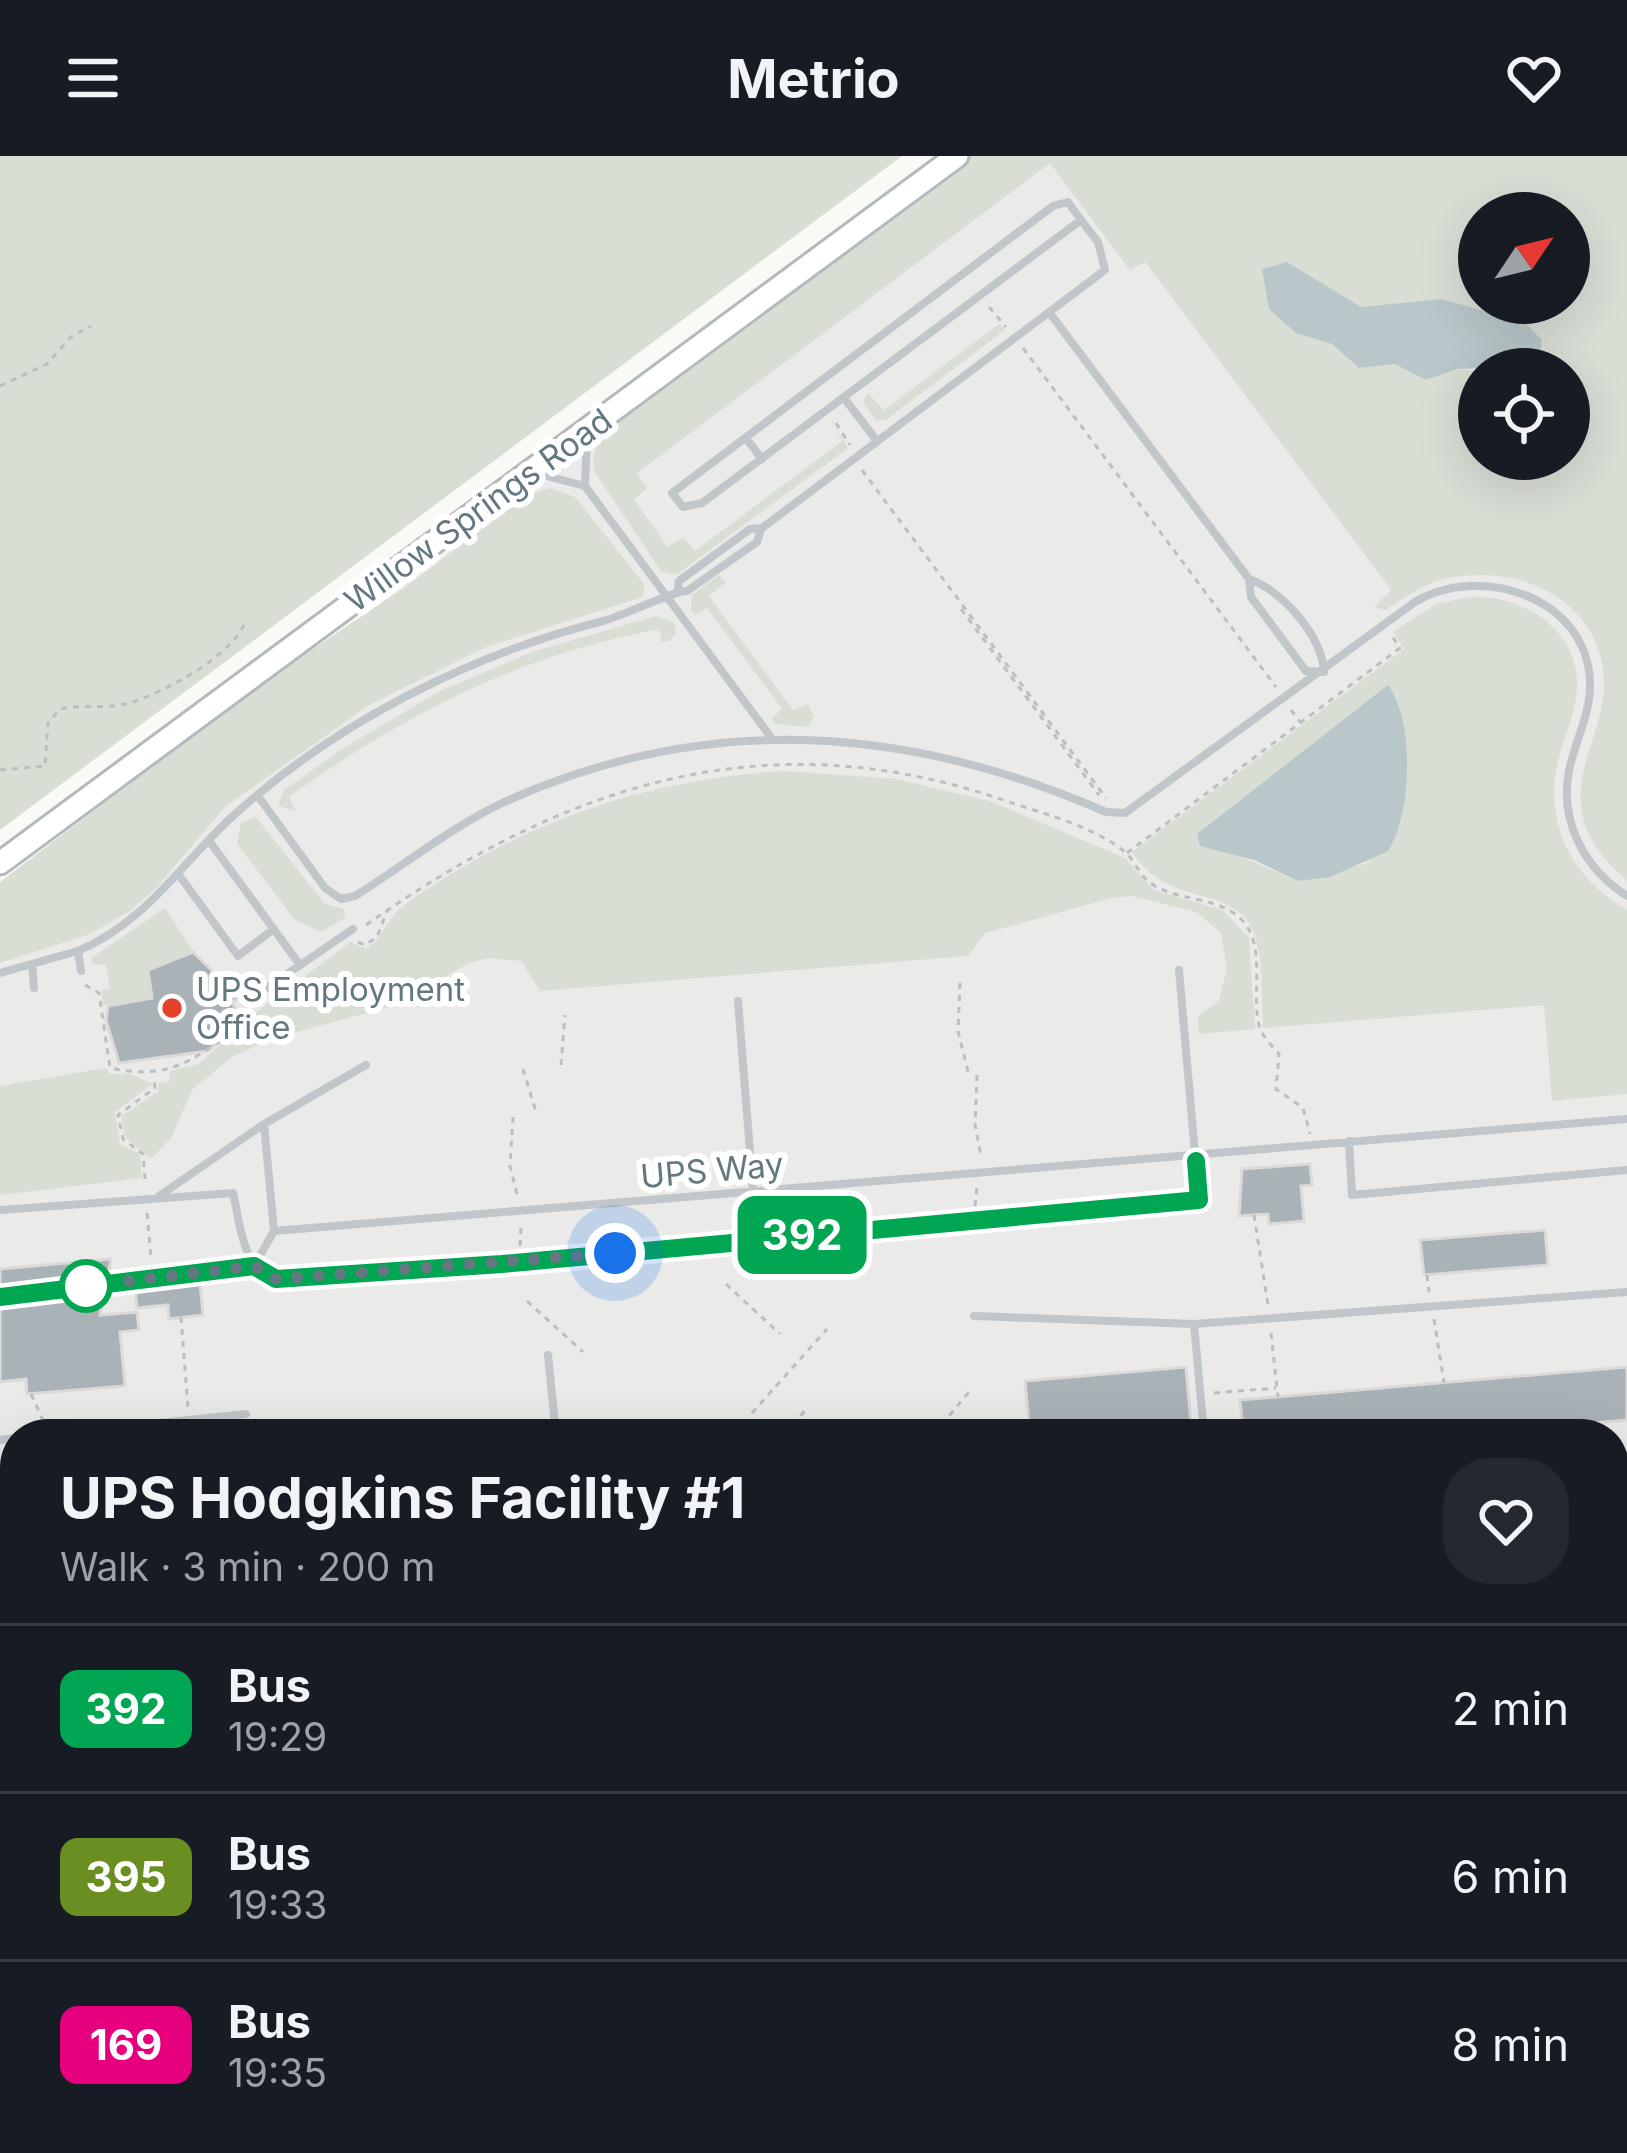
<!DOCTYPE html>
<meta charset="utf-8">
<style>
body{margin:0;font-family:Inter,sans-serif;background:#242831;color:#f1f3f6;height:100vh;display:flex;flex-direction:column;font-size:45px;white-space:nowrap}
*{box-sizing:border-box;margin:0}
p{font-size:39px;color:#9ea1a6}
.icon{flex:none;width:66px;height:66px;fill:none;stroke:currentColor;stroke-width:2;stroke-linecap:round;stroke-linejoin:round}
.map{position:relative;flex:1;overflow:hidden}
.sheet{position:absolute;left:0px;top:1263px;width:1629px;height:735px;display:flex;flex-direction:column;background:#171b24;border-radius:48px 48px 0 0;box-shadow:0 12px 48px #0002}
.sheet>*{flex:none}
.badge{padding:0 24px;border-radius:18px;font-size:42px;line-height:78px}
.needle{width:78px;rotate:55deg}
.controls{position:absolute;left:1458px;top:36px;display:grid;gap:24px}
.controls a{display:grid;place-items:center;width:132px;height:132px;border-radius:50%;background:#171b24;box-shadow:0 12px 48px #0002;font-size:60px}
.you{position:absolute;width:60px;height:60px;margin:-30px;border:9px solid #fff;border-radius:50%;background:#1a73e8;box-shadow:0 0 0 18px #1a73e833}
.map>.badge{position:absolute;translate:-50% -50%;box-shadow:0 0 0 6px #fff}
.round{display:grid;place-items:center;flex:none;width:126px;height:126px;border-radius:48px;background:#242831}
.head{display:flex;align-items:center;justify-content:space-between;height:204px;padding:0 60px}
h1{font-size:57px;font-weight:700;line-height:90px}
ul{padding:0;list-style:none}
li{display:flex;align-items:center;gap:36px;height:168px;padding:0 60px;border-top:3px solid #363941}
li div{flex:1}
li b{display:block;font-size:45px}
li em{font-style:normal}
li .badge{min-width:132px;font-weight:700;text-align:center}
header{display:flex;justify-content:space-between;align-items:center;height:156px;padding:0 60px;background:#171b24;font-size:54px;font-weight:700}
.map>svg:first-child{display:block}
.built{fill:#eaeae9;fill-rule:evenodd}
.green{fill:#d9ded5;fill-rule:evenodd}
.water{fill:#b9c7ca}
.building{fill:#a9b3b7;stroke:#dbdad8;stroke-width:3}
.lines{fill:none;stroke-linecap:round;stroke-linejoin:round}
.secondary-casing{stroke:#b2babd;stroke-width:27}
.path{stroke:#babfc1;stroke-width:3;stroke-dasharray:6 6;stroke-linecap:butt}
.lane{stroke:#c0c6c9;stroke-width:8}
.secondary{stroke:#fff;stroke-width:21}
.line-casing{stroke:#fff;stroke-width:27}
.line{stroke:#00a651;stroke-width:18}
.walk{stroke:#647881;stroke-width:12;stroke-dasharray:0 21.6}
.poi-dot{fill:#e4422b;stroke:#fff;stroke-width:4.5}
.stop-dot{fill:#fff;stroke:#00a651;stroke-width:6}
.labels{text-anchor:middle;stroke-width:12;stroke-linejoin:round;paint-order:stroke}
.street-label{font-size:33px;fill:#647881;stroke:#fff}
.poi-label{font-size:33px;fill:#647881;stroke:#fff;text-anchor:start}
</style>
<header><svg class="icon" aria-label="menu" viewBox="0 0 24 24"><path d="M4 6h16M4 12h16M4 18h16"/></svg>Metrio<svg class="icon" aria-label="heart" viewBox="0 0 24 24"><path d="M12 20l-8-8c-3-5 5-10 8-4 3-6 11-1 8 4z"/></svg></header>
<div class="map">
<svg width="1627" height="1997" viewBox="0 0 1627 1997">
<rect width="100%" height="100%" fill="#f9f9f6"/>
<path class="built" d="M979 0H1627V1997H0V731ZM1479 57H1569V147H1479ZM1479 213H1569V303H1479ZM15 1278H1614V1983H15Z"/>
<path class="green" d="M0 0H902L0 674Z
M970 0H1627V725C1603 703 1584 682 1581 649 1577 608 1602 573 1604 532 1606 444 1516 404 1441 424 1419 430 1404 443 1385 454L1374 451 1391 434 1145 106 1130 114 1050 7 637 317 647 332 634 344 668 391 683 381 695 395 842 285 831 264 848 292 676 419 661 415 595 317 593 301 602 273ZM1479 57H1569V147H1479ZM1287 106 1361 152 1441 143 1536 213H1569V303H1479V215L1457 213 1426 224 1395 207 1359 212 1332 188Z
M999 168 1005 174 887 263 876 265 863 246 868 237 884 254Z
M550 332 575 341 644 428 643 441 486 491 369 549 225 651 157 731 130 755 90 778 0 807V726L259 529 404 432 528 339Z
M719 419 726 426 709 440 793 554 808 548 814 561 808 571 775 568 772 562 782 553 707 452 695 459 691 455 692 439Z
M1469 441C1521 438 1580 473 1577 532 1576 557 1564 580 1558 605 1543 668 1573 723 1627 754V938L1552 945 1544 849 1263 872C1261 843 1264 804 1254 777 1236 728 1167 753 1132 696L1404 493 1393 476 1436 448ZM1205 692 1372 706 1298 725 1225 694Z
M656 460 674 467 676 477 669 485 662 486 659 473C520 499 403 559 289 641L296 655 278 650 283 635 339 595 440 535 535 495Z
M783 615 896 623 990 645 1125 702 1154 734 1223 754 1249 782 1255 873 1199 878 1198 860 1219 845 1227 812 1221 777 1196 756 1132 740 1112 742 985 777 968 800 540 835 521 805 488 802 469 807 399 848 275 882 233 900 192 934 171 982 151 1003 125 981 121 960 159 935 158 927 169 926 170 915 199 908 247 863 351 786 366 793C385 780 387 760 407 747 522 666 642 624 783 615Z
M256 661 325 748 344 753 346 761 321 776 294 763 237 688 241 667Z
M165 752 193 795 173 806 152 842 103 849 101 834 110 833 106 809 92 808 91 802Z
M105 912 111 918H130L153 928 115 956 120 988 140 998 142 1022 0 1039V930Z"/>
<path class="water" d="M1287 106 1361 151 1441 143 1524 166 1542 184 1539 210 1457 213 1426 224 1395 208 1359 212 1332 188 1296 177 1269 153 1262 113Z
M1388 529C1415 565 1412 658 1388 695L1330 721 1298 725 1254 704 1200 690 1197 678Z"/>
<path class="building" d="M193 796 239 841 232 847 244 864 208 895 119 907 106 864 108 850 152 842 148 814Z
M1310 1008 1312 1029 1301 1030 1304 1065 1269 1068 1268 1058 1239 1060 1242 1013Z
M1545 1074 1548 1109 1424 1119 1420 1084Z
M111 1103 108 1120 0 1133V1113Z
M200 1126 203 1159 169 1163 168 1149 137 1152 135 1133Z
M105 1137 100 1159 137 1156 139 1174 120 1176 125 1230 27 1238 26 1223 0 1226V1149Z
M1186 1211 1192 1278H1030L1025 1225Z
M1627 1211V1264L1466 1278 1243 1275 1240 1244Z
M15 1351V1406L0 1407V1352Z
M15 1548V1599L0 1601V1549Z
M15 1745V1800L0 1801V1746Z
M15 1945V1983H43V1994L0 1997V1947Z
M196 1983H325L326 1997H197Z
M1335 1983H1451L1453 1997H1336Z"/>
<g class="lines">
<g class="secondary-casing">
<path id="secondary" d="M0 707 957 0"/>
</g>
<path class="path" d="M989 151 1006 171
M1023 192 1276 531
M0 230 47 208 71 181 91 170
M836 267 850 289
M862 314 1106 642
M961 453 1099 639
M1291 554 1301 567
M0 614 45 610 48 567 60 553C81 548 103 553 125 548 159 540 233 500 245 466
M1127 697 1400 492 1392 480
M366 769C566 628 768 561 1009 646 1045 658 1098 672 1126 697 1135 705 1139 718 1149 726 1175 746 1216 739 1241 763 1267 788 1251 837 1259 869 1261 879 1272 890 1279 898L1276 933 1303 952 1310 978
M358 786 365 789 377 781 387 755
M960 827 958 875 969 920
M85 829 99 837 110 912C176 926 197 899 247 866L243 859 247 856
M561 909 565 859
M523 913 537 959
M977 919 975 969 981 1000
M513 961 510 1010 518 1042
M145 1023 143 998 123 983 118 959 155 932 154 921
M975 1050 977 1030
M147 1057 151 1102
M1254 1059 1268 1149
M520 1090 521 1070
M1427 1119 1429 1136
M726 1128 780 1178
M527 1145 583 1196
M181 1161 188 1252
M1434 1163 1444 1227
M1271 1177 1278 1241
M1214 1237 1276 1232
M31 1238 46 1271
M752 1257 827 1173
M785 1278 808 1251
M934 1278 969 1236"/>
<path class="lane" d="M1049 156 1249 423 1251 441 1306 515 1324 516C1322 480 1282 434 1249 423
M844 242 877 285
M587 280 585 330 770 580
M746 282 762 303
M535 317 585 330
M678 434 679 425 750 373 762 372 1105 114 1098 86 1081 64 702 347 683 351 672 337 1053 50 1068 46 1081 64
M258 640 325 732 341 743 355 740C406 708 455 668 511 643 711 555 909 570 1106 656L1125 657 1415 446C1481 407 1587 441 1590 526 1591 557 1575 585 1569 615 1559 666 1585 713 1627 740
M210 686 300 809
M179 719 238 800 274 773
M78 795C148 765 180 708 234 659 337 566 469 499 603 465 622 460 676 434 687 435L757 386 761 373
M32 808 34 832
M0 817 78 795 81 815
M252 842 353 773
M738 845 757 1083
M264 968 366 909
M1349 985 1352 1039 1627 1014
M159 1040 264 968 274 1075 254 1110
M0 1054 233 1037C241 1070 241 1111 276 1123L502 1108 1199 1044 1179 814
M274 1075 1627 963
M0 1141 254 1110
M974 1160 1194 1168 1627 1136
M1194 1168 1204 1278
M548 1199 556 1278
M54 1278 246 1258
M0 1284 15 1282
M1292 1983 1293 1997
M1051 1997 1195 1983"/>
<use href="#secondary" class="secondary"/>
</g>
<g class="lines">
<g class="line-casing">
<path id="line" d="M0 1141 254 1110 276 1123 502 1108 1199 1044 1196 1005"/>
</g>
<use href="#line" class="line"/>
<path class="walk" d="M86 1130 254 1110 276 1123 615 1097"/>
</g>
<circle class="poi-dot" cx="172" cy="852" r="12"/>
<circle class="stop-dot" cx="86" cy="1130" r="24"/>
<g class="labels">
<g class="street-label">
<text transform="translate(478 354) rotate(-36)" y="12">Willow Springs Road</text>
<text transform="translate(712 1014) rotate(-5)" y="12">UPS Way</text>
</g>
<g class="poi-label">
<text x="196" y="845">UPS Employment<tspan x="196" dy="38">Office</tspan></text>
</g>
</g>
</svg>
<div class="controls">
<a><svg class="needle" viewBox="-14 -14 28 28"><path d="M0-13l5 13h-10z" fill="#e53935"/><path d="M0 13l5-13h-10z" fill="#9ea1a6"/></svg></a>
<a><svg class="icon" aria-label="locate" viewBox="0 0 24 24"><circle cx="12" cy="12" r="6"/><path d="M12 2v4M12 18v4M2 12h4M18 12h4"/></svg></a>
</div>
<div class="you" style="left:615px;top:1097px"></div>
<b class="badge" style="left:802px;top:1079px;background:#00a651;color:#fff">392</b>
<section class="sheet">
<div class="head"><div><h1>UPS Hodgkins Facility #1</h1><p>Walk · 3 min · 200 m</p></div><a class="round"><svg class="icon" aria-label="heart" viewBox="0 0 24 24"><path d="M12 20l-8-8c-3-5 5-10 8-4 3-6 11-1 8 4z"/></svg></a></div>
<ul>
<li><span class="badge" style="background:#00a651;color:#fff">392</span><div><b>Bus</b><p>19:29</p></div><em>2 min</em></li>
<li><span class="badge" style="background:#6b8e23;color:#fff">395</span><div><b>Bus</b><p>19:33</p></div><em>6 min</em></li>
<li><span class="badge" style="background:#e6007e;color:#fff">169</span><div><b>Bus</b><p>19:35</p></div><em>8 min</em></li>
</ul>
</section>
</div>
